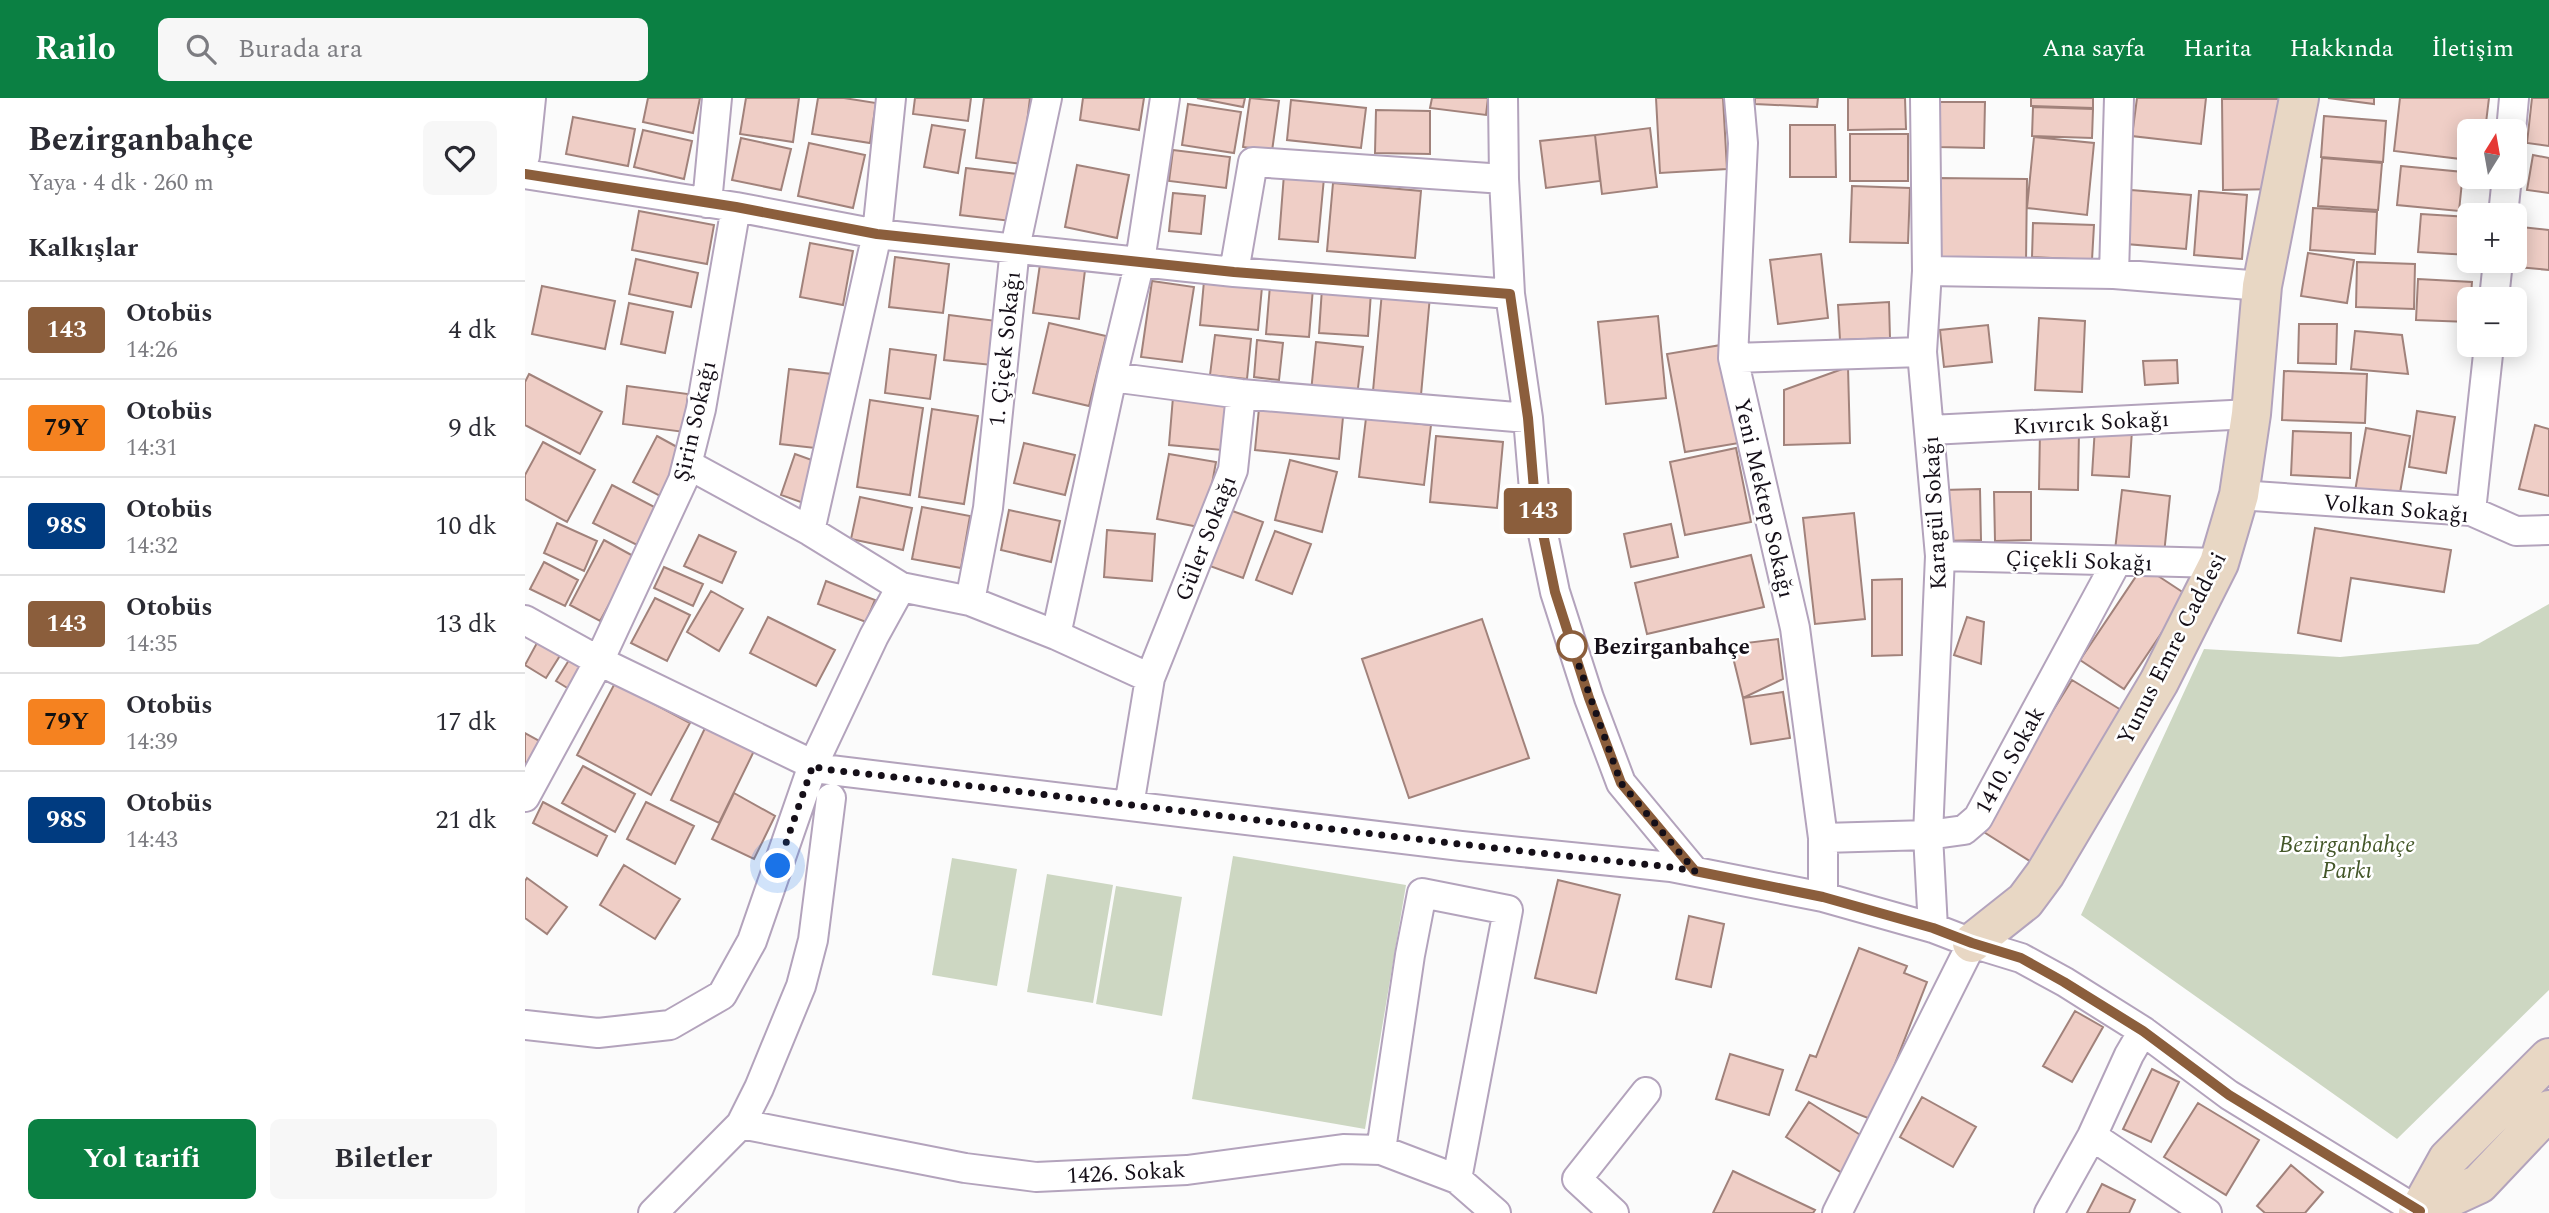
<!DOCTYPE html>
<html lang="tr">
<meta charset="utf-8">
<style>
body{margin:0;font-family:Spectral,serif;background:#f7f7f7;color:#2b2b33;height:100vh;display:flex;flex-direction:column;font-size:26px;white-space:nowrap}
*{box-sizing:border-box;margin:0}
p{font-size:23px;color:#7c7c81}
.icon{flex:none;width:38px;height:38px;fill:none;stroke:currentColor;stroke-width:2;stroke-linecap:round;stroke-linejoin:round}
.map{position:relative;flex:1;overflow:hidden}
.drawer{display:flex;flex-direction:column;background:#fff;width:525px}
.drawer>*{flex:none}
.badge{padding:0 14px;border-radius:5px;font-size:24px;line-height:46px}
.needle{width:46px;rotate:11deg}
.controls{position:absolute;left:1932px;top:21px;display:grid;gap:14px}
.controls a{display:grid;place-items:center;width:70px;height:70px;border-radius:10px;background:#fff;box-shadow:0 4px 18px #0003;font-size:35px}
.you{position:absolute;width:35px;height:35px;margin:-18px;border:5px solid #fff;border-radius:50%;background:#1a73e8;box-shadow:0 0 0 10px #1a73e833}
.map>.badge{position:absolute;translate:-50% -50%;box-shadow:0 0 0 4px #fff}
h2{padding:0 28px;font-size:26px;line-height:63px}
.round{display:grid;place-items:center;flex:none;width:74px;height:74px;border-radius:10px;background:#f7f7f7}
.overview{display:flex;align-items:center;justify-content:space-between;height:119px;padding:0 28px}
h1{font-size:33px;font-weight:700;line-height:52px}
.action{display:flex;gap:14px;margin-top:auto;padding:14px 28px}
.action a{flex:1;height:80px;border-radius:10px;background:#0b8043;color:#fff;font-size:28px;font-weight:700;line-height:80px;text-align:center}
.action a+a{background:#f7f7f7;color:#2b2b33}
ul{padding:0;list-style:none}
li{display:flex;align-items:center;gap:21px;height:98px;padding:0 28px;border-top:2px solid #e1e1e2}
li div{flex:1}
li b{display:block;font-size:26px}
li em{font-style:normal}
li .badge{min-width:77px;font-weight:700;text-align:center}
header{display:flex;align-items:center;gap:42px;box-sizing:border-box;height:98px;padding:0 35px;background:#0b8043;color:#fff}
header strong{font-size:33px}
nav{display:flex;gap:38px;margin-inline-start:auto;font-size:24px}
.search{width:490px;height:63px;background:#f7f7f7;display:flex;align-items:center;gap:18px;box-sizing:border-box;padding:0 24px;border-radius:10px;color:#7c7c81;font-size:26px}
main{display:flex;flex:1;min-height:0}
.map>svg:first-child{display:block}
.green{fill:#cdd7c2}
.building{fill:#efcec6;stroke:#a1827b;stroke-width:2}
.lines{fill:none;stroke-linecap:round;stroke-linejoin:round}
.street-casing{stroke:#b3a3bc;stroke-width:32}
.secondary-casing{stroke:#b3a3bc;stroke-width:42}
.street{stroke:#fff;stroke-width:28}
.secondary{stroke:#e8d7c4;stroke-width:38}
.line-casing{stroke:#fff;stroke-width:16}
.line{stroke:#8b5e3c;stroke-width:10}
.walk{stroke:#150f18;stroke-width:7;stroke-dasharray:0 12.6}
.stop-dot{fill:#fff;stroke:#8b5e3c;stroke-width:3.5}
.labels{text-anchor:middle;stroke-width:5;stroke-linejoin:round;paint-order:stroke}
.street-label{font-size:23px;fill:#150f18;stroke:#fff}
.stop-label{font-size:23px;font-weight:bold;fill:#150f18;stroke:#fff;text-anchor:start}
.park-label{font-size:23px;font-style:italic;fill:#445729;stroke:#fff}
</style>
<header>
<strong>Railo</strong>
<div class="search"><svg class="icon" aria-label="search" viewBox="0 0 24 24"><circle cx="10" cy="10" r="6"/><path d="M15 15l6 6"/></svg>Burada ara</div>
<nav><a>Ana sayfa</a><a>Harita</a><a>Hakkında</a><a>İletişim</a></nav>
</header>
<main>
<section class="drawer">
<div class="overview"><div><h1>Bezirganbahçe</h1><p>Yaya · 4 dk · 260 m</p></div><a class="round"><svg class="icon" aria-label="heart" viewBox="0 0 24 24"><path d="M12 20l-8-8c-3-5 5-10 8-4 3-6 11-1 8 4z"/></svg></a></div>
<h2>Kalkışlar</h2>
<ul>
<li><span class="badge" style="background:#8b5e3c;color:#fff">143</span><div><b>Otobüs</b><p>14:26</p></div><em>4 dk</em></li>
<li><span class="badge" style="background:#f58220;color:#111">79Y</span><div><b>Otobüs</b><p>14:31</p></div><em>9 dk</em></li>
<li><span class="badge" style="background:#003b80;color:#fff">98S</span><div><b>Otobüs</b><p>14:32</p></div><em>10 dk</em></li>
<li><span class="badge" style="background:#8b5e3c;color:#fff">143</span><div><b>Otobüs</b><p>14:35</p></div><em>13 dk</em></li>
<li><span class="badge" style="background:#f58220;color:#111">79Y</span><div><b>Otobüs</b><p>14:39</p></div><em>17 dk</em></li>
<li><span class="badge" style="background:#003b80;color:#fff">98S</span><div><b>Otobüs</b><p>14:43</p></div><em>21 dk</em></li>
</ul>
<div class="action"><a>Yol tarifi</a><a>Biletler</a></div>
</section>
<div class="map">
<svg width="2024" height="1115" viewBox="0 0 2024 1115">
<rect width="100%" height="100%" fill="#fbfbfb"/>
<path class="green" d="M2024 506V892L1872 1041 1556 817 1679 551 1815 559 1953 546Z
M708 758 881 787 840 1031 667 1001Z
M427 760 492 771 472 888 407 877Z
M522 776 588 787 568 905 502 894Z
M591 788 657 799 637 918 571 906Z"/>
<path class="building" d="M123 0H175L168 35 118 24Z
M221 0H274L268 44 215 36Z
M293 0H319L351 5 345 45 287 36Z
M390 0H446L443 23 388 16Z
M459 0H505L497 66 451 60Z
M558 0H619L614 32 555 22Z
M672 0H720L718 9Z
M725 0 754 3 747 53 718 49Z
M907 0H963L961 17 905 10Z
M1131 0H1198L1202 71 1135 75Z
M1230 0H1293L1292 9 1230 6Z
M1323 0H1380L1381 31 1323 32Z
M1506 0H1568V10L1506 8Z
M1612 0H1681L1676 46 1607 38Z
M1803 0H1849V6Z
M1875 0H1964L1960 33H1944V62L1869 53Z
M2007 0H2024V48L2002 45Z
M1697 1H1755V91L1698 92Z
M766 2 841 10 836 50 762 42Z
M1414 4H1460L1459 50 1413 49Z
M663 6 716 14 709 55 657 47Z
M1508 9 1568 11 1567 40 1507 38Z
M851 12 905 13V56L850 55Z
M1799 18 1861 23 1858 64 1796 59Z
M48 19 110 31 103 68 41 56Z
M407 27 440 32 433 75 399 69Z
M1265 27H1310L1311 79H1265Z
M1125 30 1132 89 1077 96 1070 37Z
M118 32 167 43 159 81 109 69Z
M1325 36H1383V83H1325Z
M1070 37 1075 83 1021 90 1015 43Z
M1509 39 1569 45 1562 117 1502 110Z
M216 40 266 51 256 92 207 82Z
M284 45 340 57 328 110 273 98Z
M648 52 705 59 701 90 644 83Z
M2008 57 2024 60V95L2002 92Z
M1797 60 1857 65 1853 112 1793 108Z
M552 67 604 77 592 140 540 129Z
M1876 68 1938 74 1934 113 1872 107Z
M441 70 492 76 486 123 435 117Z
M759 76 799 80 793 144 754 141Z
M1412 80 1502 81 1501 165 1411 164Z
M808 85 896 93 890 160 802 153Z
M1327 88 1385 90 1383 145 1325 144Z
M1606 92 1666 97 1661 151 1601 146Z
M1674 93 1722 97 1717 161 1669 157Z
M648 95 680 98 676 136 644 133Z
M1788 110 1852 114 1850 156 1785 152Z
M114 113 189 127 182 166 107 152Z
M1896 116 1944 119V157L1893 154Z
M1508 125 1569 127 1567 162 1507 159Z
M1996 129 2024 132V172L1993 169Z
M285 145 328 153 318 207 275 199Z
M1783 155 1829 162 1822 205 1776 198Z
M1296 156 1303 220 1253 226 1245 162Z
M370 159 424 166 418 215 364 209Z
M111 161 173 175 166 209 104 196Z
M1832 164 1890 166 1889 211 1831 209Z
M515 166 560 172 554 221 508 215Z
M1893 181 1947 184 1944 224 1891 222Z
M627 183 669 189 657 264 616 259Z
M679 183 737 189 733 232 675 227Z
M745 187 788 190 784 239 741 236Z
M17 188 90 203 80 251 7 236Z
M797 190 846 194 843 238 794 235Z
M857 194 905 198 896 297 848 293Z
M1364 204 1365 240 1315 242 1313 207Z
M104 205 148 214 140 255 96 246Z
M424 217 472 223 467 267 419 262Z
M1133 218 1141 300 1081 306 1073 224Z
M1514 220 1560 223 1557 294 1510 292Z
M524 225 581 238 564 308 508 295Z
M1774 226H1812L1811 266 1773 265Z
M1463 227 1467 264 1419 269 1415 232Z
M1830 233 1877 237 1883 276 1826 271Z
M690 237 726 241 722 281 685 277Z
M732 242 758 245 754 282 729 279Z
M791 244 838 249 832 298 786 294Z
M1196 247 1214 345 1160 354 1142 256Z
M365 251 411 257 405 301 360 295Z
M1652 262 1653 285 1620 287 1618 263Z
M1323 269 1325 345 1259 347V292Z
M264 271 307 276 299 351 255 346Z
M1759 273 1842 276 1840 325 1757 322Z
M4 276 77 314 55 356 0 327V284Z
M102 288 163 296 159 334 98 326Z
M648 299 701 305 697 352 644 347Z
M345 302 398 310 385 397 332 389Z
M734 310 818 319 814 361 730 352Z
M407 311 453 318 439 406 394 399Z
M1892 313 1930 319 1921 375 1884 369Z
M841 320 906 327 899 387 834 379Z
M2010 327 2024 331V398L1994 391Z
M1570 329 1607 332 1604 379 1567 377Z
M1841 330 1885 338 1873 406 1829 399Z
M1515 332 1554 333 1553 392 1514 391Z
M1768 333 1826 335 1825 380 1766 377Z
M132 338 163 355 139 400 108 384Z
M911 338 978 344 972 410 905 404Z
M18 344 70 372 42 424 0 401V377Z
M499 345 550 357 540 397 489 385Z
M1211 350 1226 424 1160 437 1145 364Z
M270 356 298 366 284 407 256 397Z
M644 356 691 364 679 430 632 421Z
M765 362 812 374 797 434 750 422Z
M87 387 135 412 116 449 68 425Z
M1455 391 1456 442 1419 443 1418 392Z
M1597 392 1645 398 1639 456 1590 452Z
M1469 394H1506V442L1470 443Z
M335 399 387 410 378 452 326 441Z
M397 409 445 418 436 470 387 461Z
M702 411 738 424 718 480 682 467Z
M484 412 535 423 526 464 476 452Z
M1329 415 1340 521 1290 526 1278 420Z
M32 425 72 443 59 473 19 455Z
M1146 426 1153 459 1106 469 1099 436Z
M1790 430 1926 452 1919 494 1826 480 1816 543 1773 535Z
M582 432 630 436 627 483 579 479Z
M750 433 786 446 767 496 731 482Z
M174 437 211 454 197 485 159 468Z
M79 442 110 459 75 523 45 507Z
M1226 457 1239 509 1122 536 1110 485Z
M19 464 53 482 40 508 5 491Z
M1618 468 1662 497 1599 591 1555 562Z
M139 469 178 486 168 508 129 490Z
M1377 481V557L1347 558V482Z
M301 483 350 502 341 524 293 506Z
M186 493 218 511 194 553 162 534Z
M130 500 165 517 142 563 106 545Z
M243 519 310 552 291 588 225 555Z
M1442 519 1459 524 1456 566 1429 557Z
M957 521 1004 660 884 700 837 561Z
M1253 541 1258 581 1218 600 1205 547Z
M13 543 36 556 21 580 0 567Z
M44 562 58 570 44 591 31 583Z
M1547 582 1601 615 1508 765 1454 731Z
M90 585 165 625 126 697 52 657Z
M1258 594 1265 640 1226 646 1218 600Z
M180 630 229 653 194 725 146 702Z
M0 635 16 644 0 672Z
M58 668 110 696 90 734 37 705Z
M209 695 250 718 229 761 187 741Z
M18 704 82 738 72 758 8 725Z
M121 704 169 728 150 766 102 741Z
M99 767 155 801 130 841 75 807Z
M2 780 42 809 22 836 0 820V783Z
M1033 782 1095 797 1071 895 1010 880Z
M1164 818 1199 826 1186 889 1151 881Z
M1334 850 1382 868 1379 875 1402 884 1348 1022 1271 992 1285 957 1291 959Z
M1550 913 1578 929 1547 984 1518 968Z
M1205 956 1258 972 1244 1017 1191 1001Z
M1627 971 1654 984 1626 1044 1598 1031Z
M1397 999 1451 1029 1428 1069 1375 1039Z
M1284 1004 1340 1040 1317 1075 1261 1039Z
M1673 1005 1734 1042 1701 1097 1639 1059Z
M1766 1067 1798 1094 1780 1115H1740L1732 1108Z
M1208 1073 1290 1112 1288 1115H1188Z
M1577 1086 1610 1102 1604 1115H1562Z"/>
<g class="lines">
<g class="street-casing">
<path id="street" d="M978 0 979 81 985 196 1003 320 1009 392 1030 494 1064 600 1096 685 1169 773
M1214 0 1218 45 1208 260 1270 530 1298 740V799
M1400 0 1402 173 1397 254 1415 458 1403 737 1408 830
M1986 33 1989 0
M0 58 6 0
M0 76 211 109 352 136 709 174 985 196
M182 105 192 0
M1978 117 1982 79
M1402 173 1589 176 1737 188
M709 174 728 64 979 81
M1589 176 1594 0
M1969 201 1973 163
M1208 260 1397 254
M587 279 716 296 1003 320
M1405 332 1726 316
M162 366 285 433 376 489
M1714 397 1946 413 1991 433 2024 432
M1946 413 1964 247
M285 433 352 136 366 0
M1415 458 1694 465
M445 503 463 410 490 150 522 0
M0 522 74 563 297 671 936 748 1146 769 1298 799 1408 830 1447 845 1496 860 1540 884 1618 933 1704 997 1896 1115
M531 537 587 279 615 163 640 0
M0 699 74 563 158 382 176 311 211 109
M604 708 625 580 708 372 716 296
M1298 740 1403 737 1439 732 1453 720 1592 463
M0 927 73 935 145 927 197 897 227 843 288 667 349 538 376 489 445 503 531 537 625 580
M216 1026 440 1070 511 1079 662 1072 818 1051 856 1052 932 1081 971 1115
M1567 1038 1682 1115
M856 1052 885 857 897 795 983 812 932 1081
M128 1115 216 1026 234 990 276 888 288 842 306 700
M1089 1115 1052 1081 1121 994
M1312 1115 1447 845
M1524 1115 1567 1038 1604 957 1618 933"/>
</g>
<g class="secondary-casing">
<path id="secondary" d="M1447 845 1500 803 1520 776 1634 584 1694 465 1714 397 1726 316 1737 188 1774 0
M1895 1113 1954 1086 2024 1012
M1893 1115 1923 1061 2024 960"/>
</g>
<use href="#street" class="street"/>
<use href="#secondary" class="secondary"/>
</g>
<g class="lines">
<g class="line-casing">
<path id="line" d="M0 76 211 109 352 136 709 174 985 196 1003 320 1009 392 1030 494 1064 600 1096 685 1170 773 1298 799 1408 830 1447 845 1496 860 1539 884 1618 933 1704 997 1895 1113 1893 1115"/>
</g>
<use href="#line" class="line"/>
<path class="walk" d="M253 768 288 667 297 671C580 702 862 740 1146 769L1170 773 1096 685 1047 548"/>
</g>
<circle class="stop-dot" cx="1047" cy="548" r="14"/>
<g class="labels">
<g class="street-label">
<text transform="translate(479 251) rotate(-84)" y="8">1. Çiçek Sokağı</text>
<text transform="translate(169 323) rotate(-77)" y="8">Şirin Sokağı</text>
<text transform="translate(1566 324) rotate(-3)" y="8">Kıvırcık Sokağı</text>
<text transform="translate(1240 400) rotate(77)" y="8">Yeni Mektep Sokağı</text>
<text transform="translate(1871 410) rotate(5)" y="8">Volkan Sokağı</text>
<text transform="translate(1409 415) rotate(-93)" y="8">Karagül Sokağı</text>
<text transform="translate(680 440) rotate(-69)" y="8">Güler Sokağı</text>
<text transform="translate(1554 462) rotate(2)" y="8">Çiçekli Sokağı</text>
<text transform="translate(1646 550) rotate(-63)" y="8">Yunus Emre Caddesi</text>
<text transform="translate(1484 662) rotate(-61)" y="8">1410. Sokak</text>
<text transform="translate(601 1074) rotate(-3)" y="8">1426. Sokak</text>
</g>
<g class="stop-label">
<text x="1068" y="556">Bezirganbahçe</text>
</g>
<g class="park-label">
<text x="1822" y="754">Bezirganbahçe<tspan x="1822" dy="26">Parkı</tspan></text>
</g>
</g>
</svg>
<div class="controls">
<a><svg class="needle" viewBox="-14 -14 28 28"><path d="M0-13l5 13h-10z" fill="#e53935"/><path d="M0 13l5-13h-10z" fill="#7c7c81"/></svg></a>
<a>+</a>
<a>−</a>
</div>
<div class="you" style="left:253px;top:768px"></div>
<b class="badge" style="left:1013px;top:413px;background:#8b5e3c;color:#fff">143</b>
</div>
</main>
